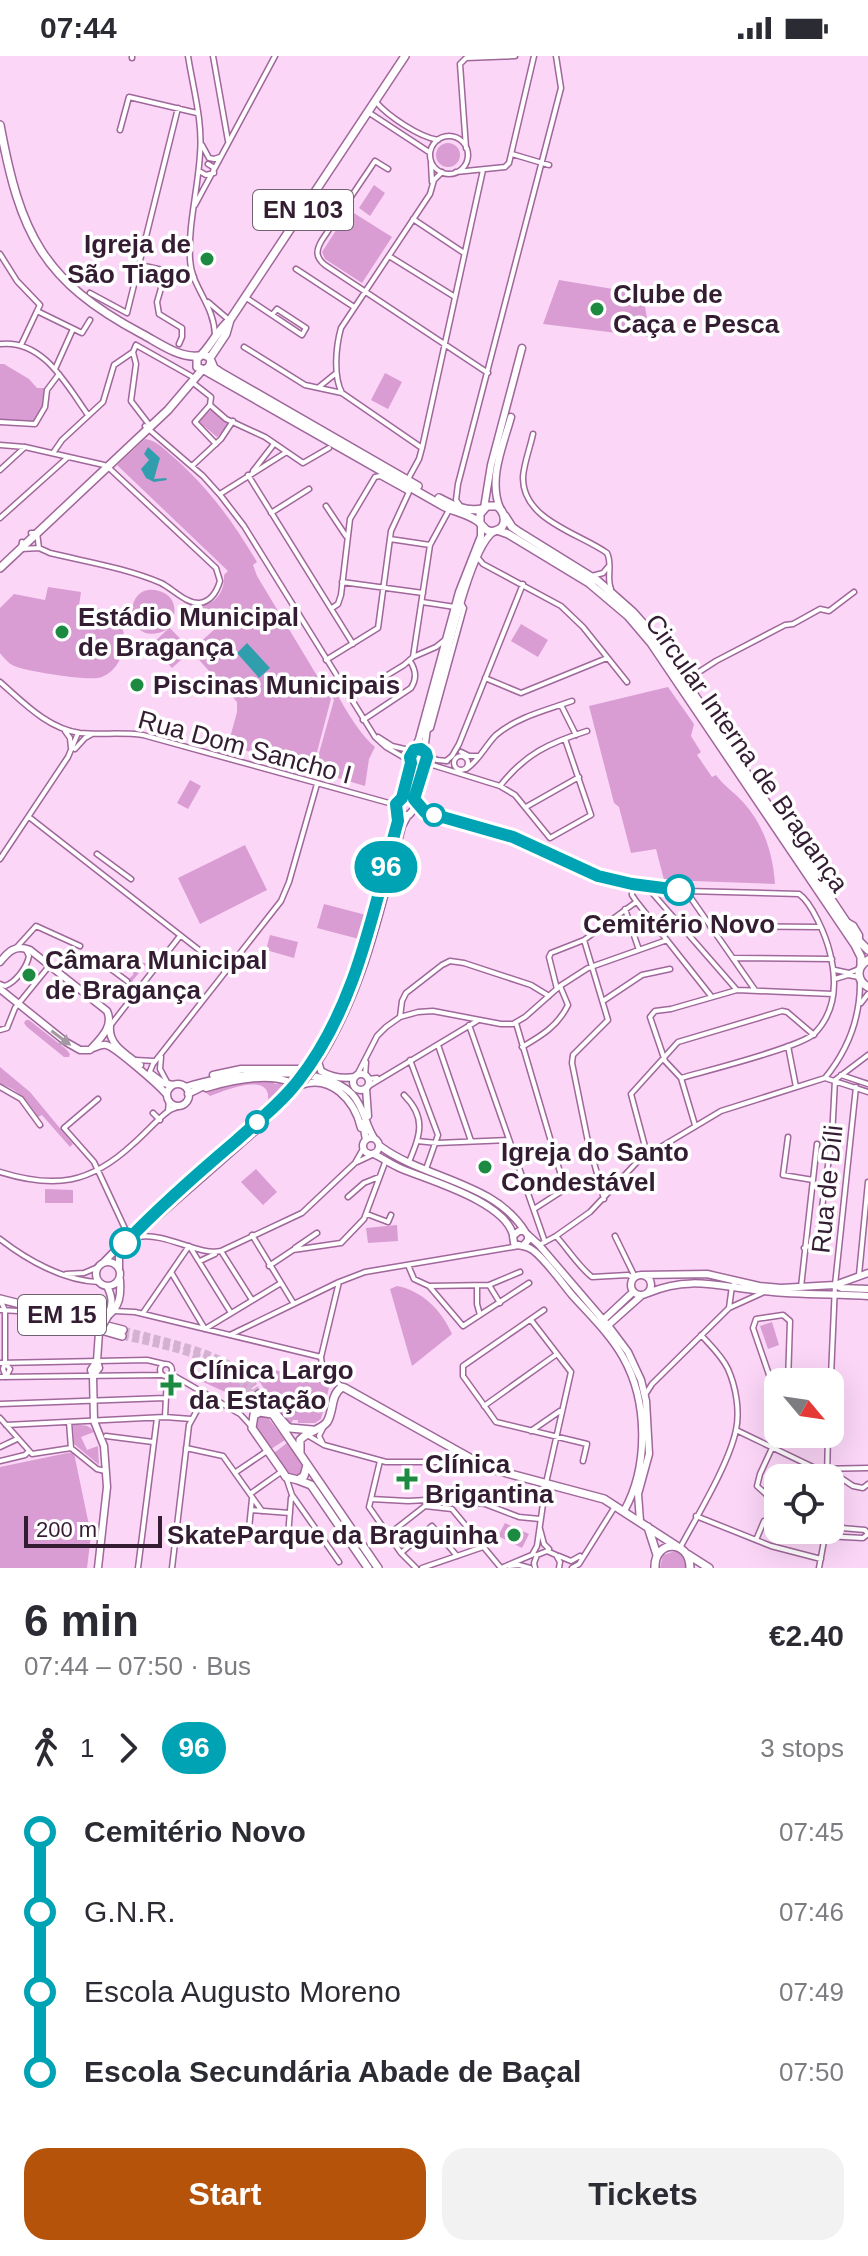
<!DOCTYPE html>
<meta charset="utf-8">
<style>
body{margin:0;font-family:Helvetica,sans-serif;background:#f2f2f3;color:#2b2b33;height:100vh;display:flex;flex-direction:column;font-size:30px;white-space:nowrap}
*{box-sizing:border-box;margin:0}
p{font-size:26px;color:#7c7c81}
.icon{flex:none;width:44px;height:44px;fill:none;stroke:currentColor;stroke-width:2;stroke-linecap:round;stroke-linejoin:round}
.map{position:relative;height:1512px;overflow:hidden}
.side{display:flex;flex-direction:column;background:#fff;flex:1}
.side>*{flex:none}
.badge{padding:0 16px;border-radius:26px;font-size:28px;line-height:52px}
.needle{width:52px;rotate:119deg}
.tools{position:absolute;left:764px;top:1312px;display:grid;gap:16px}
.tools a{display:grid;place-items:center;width:80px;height:80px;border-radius:16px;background:#fff;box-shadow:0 8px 32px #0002;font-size:40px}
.scale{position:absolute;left:24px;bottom:20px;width:138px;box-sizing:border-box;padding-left:8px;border:4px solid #341d33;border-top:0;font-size:22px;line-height:28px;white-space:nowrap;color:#341d33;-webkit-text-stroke:6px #fff;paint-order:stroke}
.map>.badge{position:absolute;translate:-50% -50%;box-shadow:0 0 0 4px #fff}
.legs{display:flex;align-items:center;gap:12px;height:88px;padding:0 24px;font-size:26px}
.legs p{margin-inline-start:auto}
.overview{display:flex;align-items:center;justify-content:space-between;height:136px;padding:0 24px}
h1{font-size:44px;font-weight:700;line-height:60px}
.primary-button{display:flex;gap:16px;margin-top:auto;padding:16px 24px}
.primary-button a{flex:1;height:92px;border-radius:24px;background:#b45309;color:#fff;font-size:32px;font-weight:700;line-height:92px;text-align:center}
.primary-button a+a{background:#f2f2f3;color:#2b2b33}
ul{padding:0 24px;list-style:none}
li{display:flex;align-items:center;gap:28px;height:80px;font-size:30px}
li i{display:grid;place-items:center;width:12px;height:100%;margin:0 10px;background:currentColor}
li i::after{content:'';width:20px;height:20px;margin:-10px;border:6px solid;border-radius:50%;background:#fff}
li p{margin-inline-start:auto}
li:first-child i{background:linear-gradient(#0000 50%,currentColor 0)}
li:last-child i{background:linear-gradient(currentColor 50%,#0000 0)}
.status{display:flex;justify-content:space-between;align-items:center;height:56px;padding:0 40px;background:#fff;direction:ltr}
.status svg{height:22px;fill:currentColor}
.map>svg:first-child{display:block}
.green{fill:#d99dd3}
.water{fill:#319eae}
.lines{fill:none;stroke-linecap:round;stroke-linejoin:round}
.primary-tunnel{stroke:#d3b1d0;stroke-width:7;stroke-dasharray:7 3.5;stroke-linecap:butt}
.street-casing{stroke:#9f679a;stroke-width:7}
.secondary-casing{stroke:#9f679a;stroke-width:9}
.primary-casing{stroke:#9f679a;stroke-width:10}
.street{stroke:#fff;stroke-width:4}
.secondary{stroke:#fff;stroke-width:6}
.primary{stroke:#fff;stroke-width:7}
.secondary-bridge-casing{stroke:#9f679a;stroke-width:9;stroke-linecap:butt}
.secondary-bridge{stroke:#fff;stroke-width:6}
.oneway{fill:#a499a3}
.line-1-casing{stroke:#fff;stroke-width:18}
.line-1{stroke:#00a3b4;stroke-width:12}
.poi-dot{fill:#1c8a41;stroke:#fff;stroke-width:3}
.stop-1-dot{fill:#fff;stroke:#00a3b4;stroke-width:4}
.labels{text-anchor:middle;stroke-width:7;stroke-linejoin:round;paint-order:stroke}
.shield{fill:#fff;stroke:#716170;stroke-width:2}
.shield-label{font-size:24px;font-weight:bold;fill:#341d33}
.poi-label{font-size:26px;font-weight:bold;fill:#341d33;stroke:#fff;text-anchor:start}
.street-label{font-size:26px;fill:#341d33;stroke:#fff}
.stop-label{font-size:26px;font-weight:bold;fill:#341d33;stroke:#fff}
</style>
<div class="status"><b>07:44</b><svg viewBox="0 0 49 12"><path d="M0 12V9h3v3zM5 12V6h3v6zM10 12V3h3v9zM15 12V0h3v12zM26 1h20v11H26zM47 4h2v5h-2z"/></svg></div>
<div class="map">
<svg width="868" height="1512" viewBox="0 0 868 1512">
<rect width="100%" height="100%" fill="#fbd6f7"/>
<path class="green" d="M436 99a12 12 0 1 1 24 0a12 12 0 1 1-24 0Z
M374 129 385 137 370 160 359 152Z
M349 154 392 181 362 227 325 203 322 196Z
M559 224 643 238 650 281 543 268Z
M0 308H4L29 323 37 332H44L41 357 32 366 0 363Z
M385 317 402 326 388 353 371 344Z
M211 354 230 368 217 381 199 366 202 361Z
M145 383C156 384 163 392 171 399 208 431 232 464 257 506L253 509 257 520 331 643 312 715 228 689 237 656V646L191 595 172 612 151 589 168 573C124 597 120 524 159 535 177 540 178 558 169 571L191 594 215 573 194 551C214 550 225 538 224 519L228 515 117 409Z
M48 531 81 536 79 550 115 555C130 575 127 610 102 621 91 626 26 615 14 610 8 607 4 602 0 597V552L14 538 45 544Z
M521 568 548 584 538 601 511 585Z
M327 622C342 645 355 674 375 691L369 703 365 730 314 715 334 644 324 628Z
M668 631 694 668 691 680 701 696 697 699 712 721 716 719C724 730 734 736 743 746 764 769 773 798 775 828L664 824 656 793 631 797 619 751 614 747 589 650Z
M190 724 201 730 188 753 177 747Z
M245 789 267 834 200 868 178 822Z
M324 848 366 859 359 883 317 872Z
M270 879 298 886 294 902 266 894Z
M134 907H147L116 945 109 937 118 931 109 935 117 925 122 929 133 919Z
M26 964H29L66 993 70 998 69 1001H64L27 971 24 967Z
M0 1011 30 1036 73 1088 70 1091 42 1059 38 1061C28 1045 18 1033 0 1028Z
M259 1025H272L275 1028 283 1027V1030L268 1045C272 1015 226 1034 210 1040L204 1035 233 1027Z
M256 1113 277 1136 263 1149 241 1126Z
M45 1133 73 1134V1147H45Z
M397 1169 398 1185 368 1187 366 1172Z
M397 1230C423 1235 442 1255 452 1278L412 1310 390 1233Z
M772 1266 779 1289 768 1293 760 1270Z
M304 1307 316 1310 330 1328 321 1363 315 1367H298V1364H293L291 1368 285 1364 262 1337 265 1334 256 1320 257 1314 248 1310 249 1308 301 1320Z
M251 1319 257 1328 238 1342 199 1324 200 1320Z
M260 1359H266L285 1384 271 1393 255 1370 257 1362Z
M73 1369C82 1369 89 1368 94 1376L81 1381 87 1394 98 1390 99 1409 74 1388Z
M287 1387 303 1410 304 1414 299 1421 289 1420 274 1397Z
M72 1396 74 1397 91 1479 87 1512H0V1411Z
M505 1467 529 1478 522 1492 498 1480Z
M675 1495C683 1497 687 1503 686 1512H660L663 1499Z"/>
<path class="water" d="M148 391 160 402 154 423 166 422 167 424 154 426 146 422 141 413 149 404 144 398Z
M247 587 270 612 259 622 237 597Z"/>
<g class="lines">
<path class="primary-tunnel" d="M123 1274C156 1283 211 1294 238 1314 247 1321 253 1330 259 1338
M122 1280C157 1288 204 1297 234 1319 242 1325 248 1334 255 1342"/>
<g class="street-casing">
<path id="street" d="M188 0C193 32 203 66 200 98 198 133 188 169 190 203 191 231 214 248 215 279
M213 0 228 85
M132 2V0
M376 46C388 60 419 81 438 84
M368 56 429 96
M120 74 129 41 197 57
M430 99a19 19 0 1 1 38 0a19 19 0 1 1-38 0Z
M202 89 209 102 214 103 220 101
M466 92 460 8 466 2 515 0
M512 98 549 109
M431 107 432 126
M388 113 375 105 322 184C316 194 315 201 325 209L488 317
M199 115 206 119 214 117 213 111 208 108
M456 116 505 111 509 107 534 0
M195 149 275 0
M413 163 464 197
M0 198 17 225 40 249 37 255
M389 200 455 241
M140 209 194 221
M296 213 354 251
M166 215 157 246 159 258 182 272V281L179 288
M90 237 127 257 178 52
M245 241 302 279 306 272 277 253 272 259
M208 246 229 264
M37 255 82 277 90 264
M0 288C43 283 66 328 88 359
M21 289 37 255
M136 289 191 320
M244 291 305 329 342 337 422 392
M133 296 136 308 131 345 151 371
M55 313 73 273
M192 326 211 341 210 349
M319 331 335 318
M342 337C333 320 336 290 341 272L430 138 434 124 442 116
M0 366 35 368 45 351 47 334 59 318
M145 370 203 420 221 440 244 470 375 681 386 691 410 705
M533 378C530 392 524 407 523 421 522 464 579 477 607 497 613 509 606 521 611 533
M216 388 195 366 210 349 226 363 265 381 303 407 329 392
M0 389 25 391 104 409
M53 397 62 384 103 346 114 309 133 296 136 289
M192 410 221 383 233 365
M0 414 25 391
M253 415 274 388
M248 419 353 588
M407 425 419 403 422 392 483 114
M220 438 285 397
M326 450 346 480
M461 451 456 444 458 428 561 32 556 0
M271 457 309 433
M0 462 67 402
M31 477H37L39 492
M390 483 430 489
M22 486 21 493 39 492 50 497C87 506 126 512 161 527 173 533 186 548 200 547 212 545 217 535 220 525L216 512 108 411
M478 502 483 508 561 550 583 571 627 626
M592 520 603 517 608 511
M342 526 423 537
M422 546 455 551
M413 601 436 591 446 583
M326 604 378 572 391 475 409 436 380 420 375 421 350 463 341 539 338 548 332 552
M485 622 521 637 607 602
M685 625 716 605 785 569 793 568 820 553 829 555 854 536
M0 626C23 646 48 673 80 677 101 679 122 676 143 679L389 747 397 754
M350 642 404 609 413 601 430 489 449 454
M561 649 576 679
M363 664 411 632C417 623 416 614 410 605
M428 674 431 672 464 552 461 547
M65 675 70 682 71 692
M378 681 392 690 413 695
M75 693 85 682 92 678
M461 696 469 700H478
M427 699 437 704 447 705
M454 707a7 7 0 1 1 14 0a7 7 0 1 1-14 0Z
M446 705 452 700 459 688 523 528
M426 707 500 730 515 739 550 782 591 759 565 683
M466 713C479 705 485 690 496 679 517 661 547 654 572 645
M500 730C525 698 549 687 587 675
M414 743 425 756 513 781 588 816 613 824 686 835 799 838C812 847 826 880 830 897 837 925 836 955 815 977 802 991 705 1015 681 1022
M526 751 579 721
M29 761 226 915
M97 798 131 823
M0 803 68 701 78 677
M632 828V839L636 845 711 940
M647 831 736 933
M686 835 755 934
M625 853 639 894
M847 865 854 869 860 879V882
M710 870 820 871
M584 884 608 964 573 999 572 1007 587 1081 604 1143
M16 892 36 870 80 890
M734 902 832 903
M103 907 127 925
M835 914 849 917 859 913
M835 923 848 919 859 921
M0 928 5 930C16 926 27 911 29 900L26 894
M130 928 138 934
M557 933 549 901 551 897 584 884 636 846
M603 945 642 919 670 913
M861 947 868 938
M400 961 402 945 406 937 442 909 450 905 464 907 531 929 549 940
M516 967 565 1133 534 1153
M469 969 545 1186
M110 970 180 880
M0 974 7 972 15 952 50 909
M438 989 471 1085
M788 990 796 1031
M522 991C541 980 558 970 568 949L560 930
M161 1001 160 1013 167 1026
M135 1004 154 1005
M410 1004 438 1079 426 1113
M357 1019 377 980 386 971 400 961 418 956 433 955 501 968H513L525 961 560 930 588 912 667 884
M841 1019 868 1028
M148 1020 153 1008 281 845 289 826 317 728
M365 1020 366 1006
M825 1022C848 994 860 963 860 927
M368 1023 377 1022
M835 1024 868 999
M0 1031 21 1043 40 1069
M367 1031 477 965
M404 1039C427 1062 420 1079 409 1106
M98 1043 64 1072 94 1106 128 1179
M168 1055 169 1045
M153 1057 160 1064
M695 1069 681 1022 665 1005 650 961 655 955 671 953 737 934 833 938
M788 1081 783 1119 813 1124
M417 1085 437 1087 509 1084
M647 1098 631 1038 678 986 782 955 787 956 814 979
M357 1106 372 1099
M0 1116C55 1133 90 1128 133 1088 144 1079 159 1061 170 1054 174 1052 178 1051 181 1049
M348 1141 364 1127 379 1121
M367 1158 388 1166 391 1159
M252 1179 294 1248
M556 1180C567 1192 579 1211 592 1221L628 1219 634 1222
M615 1180 635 1221
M138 1181C166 1176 198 1200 221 1195L302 1157 355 1107 363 1093
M0 1183C27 1204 64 1225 99 1226
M539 1189 556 1180 590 1156 639 1104 721 1055 825 1022 868 1036
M190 1191 231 1257
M295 1192 317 1177
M804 1192 817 1187 832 1081 835 1024
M221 1195 252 1244
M200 1205 215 1198
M408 1209 414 1223 429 1230 489 1229 520 1216
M269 1210 293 1194 341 1187 364 1163 386 1104
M171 1216 205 1273 281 1227
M66 1218 84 1217 98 1211
M859 1219 868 1126
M339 1226 321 1301 322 1309 341 1330
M489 1229 500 1247
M429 1230 463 1270 529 1227
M477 1230V1248L480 1259
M801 1231 817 1088
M0 1244 5 1254V1307L3 1313 6 1321
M729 1252 732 1230 737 1226
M0 1254 18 1255 68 1267
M544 1254 463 1310V1320L496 1366 587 1388 583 1405
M114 1255 135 1256 321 1301
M143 1257 189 1190
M531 1264 571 1316 546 1427 537 1490 532 1499
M230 1279 339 1226 365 1216 519 1190
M0 1307 147 1304 164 1308
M5 1307 10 1313 6 1321
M160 1314a6 6 0 1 1 12 0a6 6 0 1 1-12 0Z
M171 1318 240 1358 252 1371
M0 1321 162 1319
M645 1339 652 1328 729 1252 762 1237
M830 1343 835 1229 856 1031
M778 1345 753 1272 756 1263 783 1259 790 1265 788 1326
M0 1348 165 1342
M271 1350 287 1368
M484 1350 557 1298
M165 1361 167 1321
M0 1362 32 1398 71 1392 97 1413 105 1415
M69 1366 71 1392
M6 1369 165 1361 191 1363
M736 1374 817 1413 868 1412
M531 1375 560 1355
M106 1380 153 1386
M309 1380 324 1389 386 1406H442L478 1409
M323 1388 319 1380 324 1370
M0 1391 17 1383
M186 1392 223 1400 262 1455
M772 1392 760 1418 757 1430 768 1440 778 1445
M0 1405 25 1399 29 1395
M380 1405 369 1451 401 1497 416 1512
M829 1414 853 1430 863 1432 868 1428
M236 1416 267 1395
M286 1421 292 1439 339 1506
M827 1422 828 1378
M250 1438 281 1416
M371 1443 408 1445 446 1443 485 1448 519 1461 540 1463
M251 1454 290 1457
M696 1460 771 1490 821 1503
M540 1473 544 1488 549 1493
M388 1479 425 1450 452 1453 501 1512
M288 1480 291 1442
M825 1480 863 1482 868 1478 865 1474 830 1471
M248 1482 252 1443
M756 1484 764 1465 778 1469
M680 1492C697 1460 729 1408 736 1374 740 1355 736 1331 728 1313 722 1300 711 1290 701 1279
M401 1497 432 1470 457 1500
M559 1500 571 1505 580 1500
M509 1510 519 1509 530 1512
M138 1512 157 1362
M172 1512 189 1369 206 1338
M422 1512 483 1491
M501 1512 534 1498
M535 1512 534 1507 537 1499 547 1495 556 1499 560 1506 559 1512
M572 1512 579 1508 614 1452
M819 1512 826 1474"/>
</g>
<g class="secondary-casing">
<path id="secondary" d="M484 452 491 409 522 292
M500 452C488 423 503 390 511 361
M421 693 426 697 427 704 423 709 413 746 414 753 409 759H402L397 754 396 748 402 742 411 707 410 701 414 694Z
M414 694 419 683 459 536 481 480V469
M424 695 427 672C440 633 466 496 493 476
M0 906C8 896 15 888 30 894L107 955C114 970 101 982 90 994H80L66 986 0 933
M110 970C108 989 126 998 140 1009
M93 992C96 991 102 988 106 989 114 990 160 1030 167 1039
M318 1006 321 1015C331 1021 343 1023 355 1021
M308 1011C360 940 375 848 398 765V755
M314 1012C362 941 381 853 402 770L408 759
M151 1018 163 1027 173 1029
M353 1026a8 8 0 1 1 16 0a8 8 0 1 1-16 0Z
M213 1019 241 1013H302L308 1010
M167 1039a11 11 0 1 1 22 0a11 11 0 1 1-22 0Z
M301 1029C331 1018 355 1045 361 1072
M186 1031C225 1018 320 1005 352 1038 364 1051 365 1068 374 1082
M206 1032C230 1025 263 1017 287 1025L290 1033
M366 1032 368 1060
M188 1038 210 1027
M363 1067 366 1084
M363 1090a8 8 0 1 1 16 0a8 8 0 1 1-16 0Z
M380 1090C424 1123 496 1126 526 1177
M374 1098C384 1103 392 1109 402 1113 431 1125 505 1146 513 1179
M528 1179 539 1189 610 1272 628 1296 641 1324 646 1345 649 1398 638 1438 640 1465
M523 1190 528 1184V1179L524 1175H519L513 1180 514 1187C520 1191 525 1189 531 1193 543 1200 562 1227 572 1239 589 1258 610 1278 623 1301 648 1345 649 1410 624 1455
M96 1218a12 12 0 1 1 24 0a12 12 0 1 1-24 0Z
M103 1207 144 1165 274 1050 298 1025
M119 1212V1200L123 1193 149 1168 263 1068 304 1025
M631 1229a10 10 0 1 1 20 0a10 10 0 1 1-20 0Z
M641 1219 707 1218 759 1230 781 1232 835 1229 868 1217
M835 1229 842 1232 868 1233
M107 1230C112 1240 113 1247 109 1257
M648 1237C690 1219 720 1231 763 1235 798 1239 833 1238 868 1240
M108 1260C120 1250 121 1239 120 1224
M601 1266 633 1236
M605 1272 641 1240
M97 1305 91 1314 93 1320 94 1365 104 1390 107 1431 98 1512
M93 1320 99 1312 97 1305 99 1276"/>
</g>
<g class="primary-casing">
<path id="primary" d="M0 69C20 177 42 225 142 278 159 287 179 302 198 300
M204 299 209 301 211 305 209 311 204 314 197 311V303C210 293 216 275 230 264L405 0
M210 302 226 278 230 264
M211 305 214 312 220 316 418 430
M204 314 443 450C455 456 469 458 479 466 484 471 486 477 495 475 509 471 505 456 497 450H487L480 458V467
M439 442C454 450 466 456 482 453
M505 460 512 471 519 476 598 525 633 556 657 583 859 885 868 894
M497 474 508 478 589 527 628 560 651 587 855 889 861 901V909
M0 512 168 354 202 314
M868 904C856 911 856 924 868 931
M0 1243 123 1274
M66 1264 122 1280
M259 1338 378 1512
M272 1358 260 1356 254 1359 252 1372 282 1415 286 1421 298 1424 304 1420 307 1409
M254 1359 256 1349 255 1342
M279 1367 290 1372 312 1374
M300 1397V1384C308 1375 321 1374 327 1366 334 1355 330 1339 342 1331L345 1332 488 1412 604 1443 678 1491
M298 1424 311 1429 368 1512
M648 1471 657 1499
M687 1498 709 1512
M655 1512C654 1483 690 1483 690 1512"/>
</g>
<use href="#street" class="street"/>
<use href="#secondary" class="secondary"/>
<use href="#primary" class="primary"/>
<g class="secondary-bridge-casing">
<path id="secondary-bridge" d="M298 1025 308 1011
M304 1025 314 1012
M99 1276 108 1260"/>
</g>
<use href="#secondary-bridge" class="secondary-bridge"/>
</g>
<defs><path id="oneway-solid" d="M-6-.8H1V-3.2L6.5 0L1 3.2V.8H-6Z" transform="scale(2)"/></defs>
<use class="oneway" href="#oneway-solid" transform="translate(61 982) rotate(37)"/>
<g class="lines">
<g class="line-1-casing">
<path id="line-1" d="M125 1187C160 1150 198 1117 237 1084 258 1065 281 1047 298 1025 357 950 373 854 398 765L396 748 402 742 411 707 410 701 414 694 421 693 426 697 427 701 414 743 425 756 513 781 598 820 632 828 679 834"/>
</g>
<use href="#line-1" class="line-1"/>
</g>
<g class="poi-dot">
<circle cx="207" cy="203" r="8"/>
<circle cx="597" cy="253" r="8"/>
<circle cx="62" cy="576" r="8"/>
<circle cx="137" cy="629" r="8"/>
<circle cx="29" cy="919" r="8"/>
<circle cx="485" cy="1111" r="8"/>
<path d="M167 1317h8v8h8v8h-8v8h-8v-8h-8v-8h8z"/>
<path d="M403 1411h8v8h8v8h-8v8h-8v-8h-8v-8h8z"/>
<circle cx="514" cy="1479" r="8"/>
</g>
<g class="stop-1-dot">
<circle cx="434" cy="759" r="10"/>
<circle cx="679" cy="834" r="14"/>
<circle cx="257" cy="1066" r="10"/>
<circle cx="125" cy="1187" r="14"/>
</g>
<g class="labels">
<g class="shield">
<rect x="253" y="134" width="100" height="40" rx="6"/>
<rect x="18" y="1239" width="88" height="40" rx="6"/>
</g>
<g class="shield-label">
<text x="303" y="162">EN 103</text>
<text x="62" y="1267">EM 15</text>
</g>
<g class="poi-label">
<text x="191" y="197" text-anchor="end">Igreja de<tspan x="191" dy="30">São Tiago</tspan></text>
<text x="613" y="247">Clube de<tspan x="613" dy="30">Caça e Pesca</tspan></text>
<text x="78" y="570">Estádio Municipal<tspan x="78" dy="30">de Bragança</tspan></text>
<text x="153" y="638">Piscinas Municipais</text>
<text x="45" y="913">Câmara Municipal<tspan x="45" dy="30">de Bragança</tspan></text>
<text x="501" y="1105">Igreja do Santo<tspan x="501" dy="30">Condestável</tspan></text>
<text x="189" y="1323">Clínica Largo<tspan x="189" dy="30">da Estação</tspan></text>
<text x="425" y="1417">Clínica<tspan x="425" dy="30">Brigantina</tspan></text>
<text x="498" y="1488" text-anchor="end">SkateParque da Braguinha</text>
</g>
<g class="street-label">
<text transform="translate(245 691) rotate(15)" y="9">Rua Dom Sancho I</text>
<text transform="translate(747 697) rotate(55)" y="9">Circular Interna de Bragança</text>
<text transform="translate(827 1133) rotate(-84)" y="9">Rua de Díli</text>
</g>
<g class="stop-label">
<text x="679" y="877">Cemitério Novo</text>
</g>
</g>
</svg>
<div class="tools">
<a><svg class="needle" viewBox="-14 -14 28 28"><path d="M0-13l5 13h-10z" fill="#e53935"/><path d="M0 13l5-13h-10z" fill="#7c7c81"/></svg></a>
<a><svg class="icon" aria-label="locate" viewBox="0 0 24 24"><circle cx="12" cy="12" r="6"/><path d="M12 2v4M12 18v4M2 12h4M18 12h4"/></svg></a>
</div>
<div class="scale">200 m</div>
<b class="badge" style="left:386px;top:811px;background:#00a3b4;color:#fff">96</b>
</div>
<section class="side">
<div class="overview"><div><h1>6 min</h1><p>07:44 – 07:50 · Bus</p></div><b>€2.40</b></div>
<div class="legs"><svg class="icon" aria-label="walk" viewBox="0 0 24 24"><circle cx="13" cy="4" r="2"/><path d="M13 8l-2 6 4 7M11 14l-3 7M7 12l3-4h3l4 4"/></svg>1<svg class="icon" aria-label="forward" viewBox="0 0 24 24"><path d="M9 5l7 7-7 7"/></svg><b class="badge" style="background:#00a3b4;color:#fff">96</b><p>3 stops</p></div>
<ul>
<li><i style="color:#00a3b4"></i><b>Cemitério Novo</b><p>07:45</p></li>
<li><i style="color:#00a3b4"></i><span>G.N.R.</span><p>07:46</p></li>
<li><i style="color:#00a3b4"></i><span>Escola Augusto Moreno</span><p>07:49</p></li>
<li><i style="color:#00a3b4"></i><b>Escola Secundária Abade de Baçal</b><p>07:50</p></li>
</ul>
<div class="primary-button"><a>Start</a><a>Tickets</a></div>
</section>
